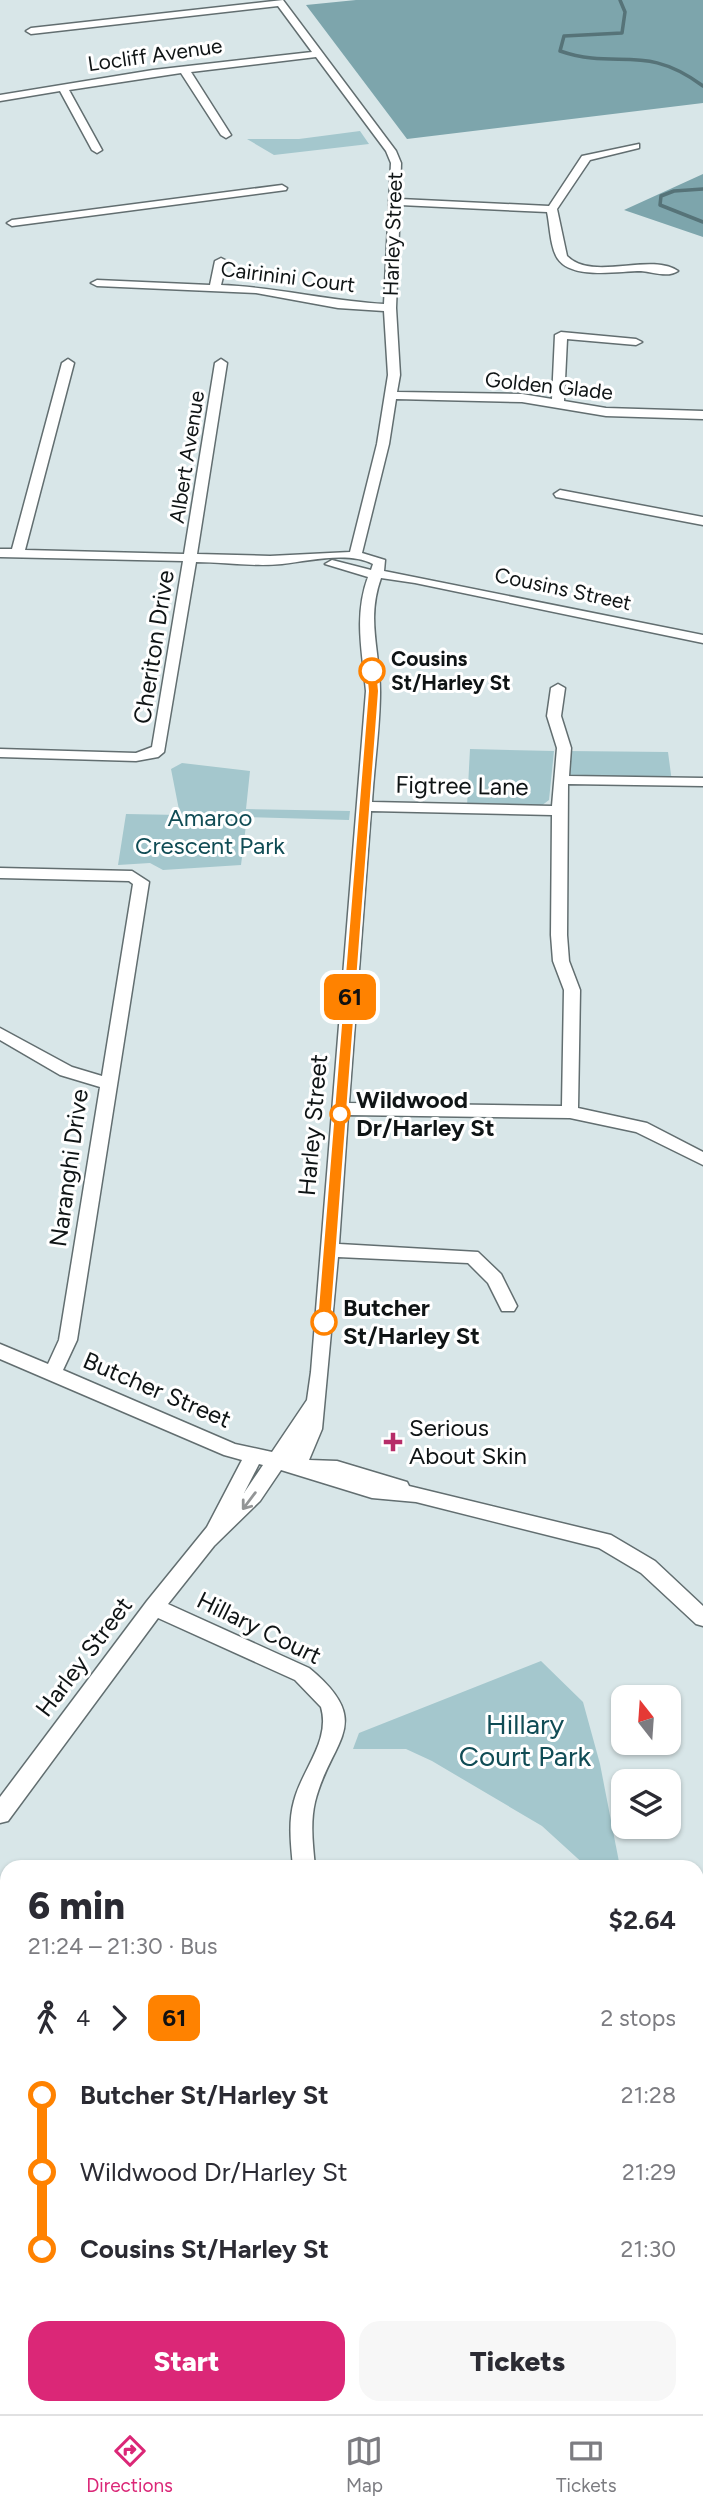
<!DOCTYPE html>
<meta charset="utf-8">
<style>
body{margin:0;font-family:Figtree,sans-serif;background:#f7f7f7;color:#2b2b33;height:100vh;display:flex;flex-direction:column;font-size:26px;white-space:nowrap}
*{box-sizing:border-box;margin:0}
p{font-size:23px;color:#7c7c81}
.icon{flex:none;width:38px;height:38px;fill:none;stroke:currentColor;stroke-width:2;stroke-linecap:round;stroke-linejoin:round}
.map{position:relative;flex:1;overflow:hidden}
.panel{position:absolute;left:0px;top:1860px;width:704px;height:555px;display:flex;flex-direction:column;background:#fff;border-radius:21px 21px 0 0;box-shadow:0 2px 5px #0004}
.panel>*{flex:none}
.badge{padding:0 14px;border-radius:10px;font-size:24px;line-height:46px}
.needle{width:46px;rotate:343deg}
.tools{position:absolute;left:611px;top:1685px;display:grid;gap:14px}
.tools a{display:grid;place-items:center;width:70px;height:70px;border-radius:14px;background:#fff;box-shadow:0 2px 5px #0004;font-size:35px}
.map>.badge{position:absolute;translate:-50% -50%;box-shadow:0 0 0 4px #fff}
.legs{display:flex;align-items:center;gap:10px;height:77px;padding:0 28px;font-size:23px}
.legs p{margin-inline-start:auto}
.summary{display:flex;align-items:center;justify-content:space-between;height:119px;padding:0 28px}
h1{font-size:38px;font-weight:800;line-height:52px}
.button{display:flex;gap:14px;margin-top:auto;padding:14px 28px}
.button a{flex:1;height:80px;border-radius:21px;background:#db2777;color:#fff;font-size:28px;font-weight:800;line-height:80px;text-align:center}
.button a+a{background:#f7f7f7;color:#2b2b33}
ul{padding:0 28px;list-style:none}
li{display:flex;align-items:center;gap:24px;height:77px;font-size:26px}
li i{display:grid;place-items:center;width:10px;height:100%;margin:0 9px;background:currentColor}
li i::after{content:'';width:18px;height:18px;margin:-9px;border:5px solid;border-radius:50%;background:#fff}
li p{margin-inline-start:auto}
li:first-child i{background:linear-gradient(#0000 50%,currentColor 0)}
li:last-child i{background:linear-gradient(currentColor 50%,#0000 0)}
.menu{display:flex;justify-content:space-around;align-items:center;height:98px;border-top:2px solid #e1e1e2;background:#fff;font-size:19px;color:#7c7c81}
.menu a{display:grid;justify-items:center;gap:4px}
.menu .selected{color:#db2777}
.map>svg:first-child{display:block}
.green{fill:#a4c7cd}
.forest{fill:#7da5ac}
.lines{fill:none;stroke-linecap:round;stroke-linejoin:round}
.stream{stroke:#567378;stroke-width:3.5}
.minor-casing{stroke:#626e70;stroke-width:3}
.minor{fill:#fff;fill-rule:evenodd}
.oneway{stroke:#939596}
.line-1{fill:#ff8200;stroke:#fff;stroke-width:2}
.stop-1-dot{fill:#fff;stroke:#ff8200;stroke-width:3.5}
.poi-dot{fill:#b62c68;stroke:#fff;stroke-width:2.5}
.labels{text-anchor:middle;stroke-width:6;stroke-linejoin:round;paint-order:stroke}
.far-street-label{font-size:21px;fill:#0f1415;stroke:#fff}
.far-stop-label{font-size:21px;font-weight:bold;fill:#0f1415;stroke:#fff;text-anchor:start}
.street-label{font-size:24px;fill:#0f1415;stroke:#fff}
.park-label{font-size:24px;fill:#104c55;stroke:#fff}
.stop-label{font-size:24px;font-weight:bold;fill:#0f1415;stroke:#fff;text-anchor:start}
.poi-label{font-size:24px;fill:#0f1415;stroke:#fff;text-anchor:start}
.near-park-label{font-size:28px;fill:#104c55;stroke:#fff}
</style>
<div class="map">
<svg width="703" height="2414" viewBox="0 0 703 2414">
<rect width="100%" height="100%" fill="#d8e6e8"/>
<path class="green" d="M360 131 369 144 274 155 247 139H299Z
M470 749 554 751 549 800 537 809 467 806Z
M567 751 668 752 672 782 566 779Z
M182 763 250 771 246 809 350 811 349 820 247 817 241 865 163 870 150 863 118 865 126 814 180 815 171 769Z
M541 1661 583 1702 600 1764 620 1867H587L542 1826 432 1761 406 1749H353L359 1733Z"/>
<path class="forest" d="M356 0H703V103L407 139 306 5Z
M703 174V237L624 210Z"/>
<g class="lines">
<path class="stream" d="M620 0 625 12 622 33 564 36 560 51C618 71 644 42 703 86
M703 189 674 191 661 196 660 205 703 222"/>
<g class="minor-casing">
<path id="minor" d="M283 0 396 151 401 163 400 199 549 206 582 156 639 144V148L590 160 557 209 567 256C593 282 650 252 678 271 668 278 653 272 641 271 620 271 572 280 558 259 550 248 550 225 547 212L400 205 396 308 400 375 397 392 522 394 552 399 555 335 561 332 636 339 642 342 636 345 567 339 564 401 606 408 703 411V419L606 416 522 402 396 399 389 444 362 553 385 560 384 571 703 635V643L415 583 381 578C366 620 380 650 380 692 380 728 374 766 372 802L552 806 557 748 547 716 551 688 558 684 565 688 561 716 571 748 569 776 703 778V786L568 784 567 935 569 961 580 990 578 1108 647 1123 703 1152V1165L636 1132 570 1118 348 1115 339 1244 478 1252 501 1274 517 1306 514 1311H502L488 1283 468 1263 338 1257 322 1429 309 1460 337 1461 407 1482 409 1486 611 1535 655 1561 703 1606V1626L696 1624 641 1573 599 1548 416 1502 372 1498 281 1470 260 1501 214 1546 168 1604 309 1668C377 1724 330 1740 315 1802 310 1823 313 1846 315 1867H293C291 1845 288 1822 294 1801 302 1769 331 1741 321 1707L295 1680 158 1618 8 1821 0 1823V1797L147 1601 207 1527 242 1460 224 1455 0 1359V1344L48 1364 59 1340 100 1087 60 1075 0 1040V1028L72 1067 102 1076 133 884 129 881 0 878V868L132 871 149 882 77 1340 63 1370 235 1444 272 1452 307 1400 311 1372 366 691C362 651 354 615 368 577L325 564 332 560 371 570 373 564C348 551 309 561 282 564 254 567 224 562 196 562L164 752 158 757 136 761 0 757V749L136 753 152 747 183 561 0 557V549H12L62 363 68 359 74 363 25 550 184 554 215 363 221 359 227 363 197 554 270 556 350 552 377 444 388 375 384 311 338 308 256 293 97 286 91 283 97 280 210 285 215 261 221 258 227 261 221 285C276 287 329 301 384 304L391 163 386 151 316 57 191 72 231 135 226 138 221 135 181 73 69 90 102 150 97 153 92 150 60 91 0 101V95L153 70 312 52 278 6 31 34 26 31 31 28ZM371 811 552 815 551 935 553 961 564 990 562 1106 349 1103ZM259 1464 263 1465 244 1493Z
M282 185 287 188 286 190 12 226 7 223 12 220Z
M560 490 703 517V525L556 497 554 494Z
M696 1952 703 1954V1976L696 1974Z
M703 1990V2022L696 2024V1993Z
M0 2322 7 2325V2351L0 2348Z
M117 2408H146L149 2414H120Z"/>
</g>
<use href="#minor" class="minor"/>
</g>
<defs><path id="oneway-shaft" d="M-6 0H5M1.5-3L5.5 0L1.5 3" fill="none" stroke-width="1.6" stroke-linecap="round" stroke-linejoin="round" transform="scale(1.75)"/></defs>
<use class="oneway" href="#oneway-shaft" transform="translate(249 1501) rotate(127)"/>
<path class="line-1" d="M372 668 377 671 379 691 331 1322 324 1327 317 1322 368 691 366 671Z"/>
<g class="stop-1-dot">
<circle cx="372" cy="671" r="12"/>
<circle cx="340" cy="1114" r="9"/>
<circle cx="324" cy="1322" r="12"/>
</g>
<path class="poi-dot" d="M389.5 1431.5h7v7h7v7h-7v7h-7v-7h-7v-7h7z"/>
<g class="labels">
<g class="far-street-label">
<text transform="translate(155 55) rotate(-8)" y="7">Locliff Avenue</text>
<text transform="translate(393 234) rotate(-88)" y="7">Harley Street</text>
<text transform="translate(288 277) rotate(7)" y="7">Cairinini Court</text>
<text transform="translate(549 386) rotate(6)" y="7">Golden Glade</text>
<text transform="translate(187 457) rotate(-81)" y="7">Albert Avenue</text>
<text transform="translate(563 589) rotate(12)" y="7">Cousins Street</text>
</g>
<g class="far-stop-label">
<text x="391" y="666">Cousins<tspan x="391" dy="24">St/Harley St</tspan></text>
</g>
<g class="street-label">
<text transform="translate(154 647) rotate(-81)" y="8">Cheriton Drive</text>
<text transform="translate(462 786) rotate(1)" y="8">Figtree Lane</text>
<text transform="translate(313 1125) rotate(-85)" y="8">Harley Street</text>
<text transform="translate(69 1168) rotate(-82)" y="8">Naranghi Drive</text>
<text transform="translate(157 1390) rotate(23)" y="8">Butcher Street</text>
<text transform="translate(259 1628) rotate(26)" y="8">Hillary Court</text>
<text transform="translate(84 1657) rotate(-53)" y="8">Harley Street</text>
</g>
<g class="park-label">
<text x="210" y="826">Amaroo<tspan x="210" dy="28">Crescent Park</tspan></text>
</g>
<g class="stop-label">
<text x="356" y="1108">Wildwood<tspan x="356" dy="28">Dr/Harley St</tspan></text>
<text x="343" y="1316">Butcher<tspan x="343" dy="28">St/Harley St</tspan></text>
</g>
<g class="poi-label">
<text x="409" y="1436">Serious<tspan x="409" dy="28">About Skin</tspan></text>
</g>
<g class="near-park-label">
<text x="525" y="1734">Hillary<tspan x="525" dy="32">Court Park</tspan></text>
</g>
</g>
</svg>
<div class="tools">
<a><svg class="needle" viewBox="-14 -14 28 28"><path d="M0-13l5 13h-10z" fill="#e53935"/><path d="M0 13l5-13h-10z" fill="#7c7c81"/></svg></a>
<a><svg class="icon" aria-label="layers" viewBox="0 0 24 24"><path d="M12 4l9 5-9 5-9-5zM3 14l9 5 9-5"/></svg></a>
</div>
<b class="badge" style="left:350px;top:997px;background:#ff8200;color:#111">61</b>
<section class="panel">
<div class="summary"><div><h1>6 min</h1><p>21:24 – 21:30 · Bus</p></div><b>$2.64</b></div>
<div class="legs"><svg class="icon" aria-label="walk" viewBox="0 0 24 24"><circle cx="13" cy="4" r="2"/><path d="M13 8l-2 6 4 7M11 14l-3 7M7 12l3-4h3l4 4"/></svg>4<svg class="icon" aria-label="forward" viewBox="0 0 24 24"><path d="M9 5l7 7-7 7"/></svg><b class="badge" style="background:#ff8200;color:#111">61</b><p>2 stops</p></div>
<ul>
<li><i style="color:#ff8200"></i><b>Butcher St/Harley St</b><p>21:28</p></li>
<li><i style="color:#ff8200"></i><span>Wildwood Dr/Harley St</span><p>21:29</p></li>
<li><i style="color:#ff8200"></i><b>Cousins St/Harley St</b><p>21:30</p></li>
</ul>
<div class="button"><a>Start</a><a>Tickets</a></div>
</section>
</div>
<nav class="menu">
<a class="selected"><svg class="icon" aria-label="directions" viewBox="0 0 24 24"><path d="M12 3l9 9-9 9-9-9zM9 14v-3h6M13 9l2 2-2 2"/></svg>Directions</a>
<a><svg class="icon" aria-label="map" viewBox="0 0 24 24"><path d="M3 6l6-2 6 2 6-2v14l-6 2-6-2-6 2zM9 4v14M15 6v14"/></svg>Map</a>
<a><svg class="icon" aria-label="tickets" viewBox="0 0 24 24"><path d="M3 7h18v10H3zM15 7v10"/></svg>Tickets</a>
</nav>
